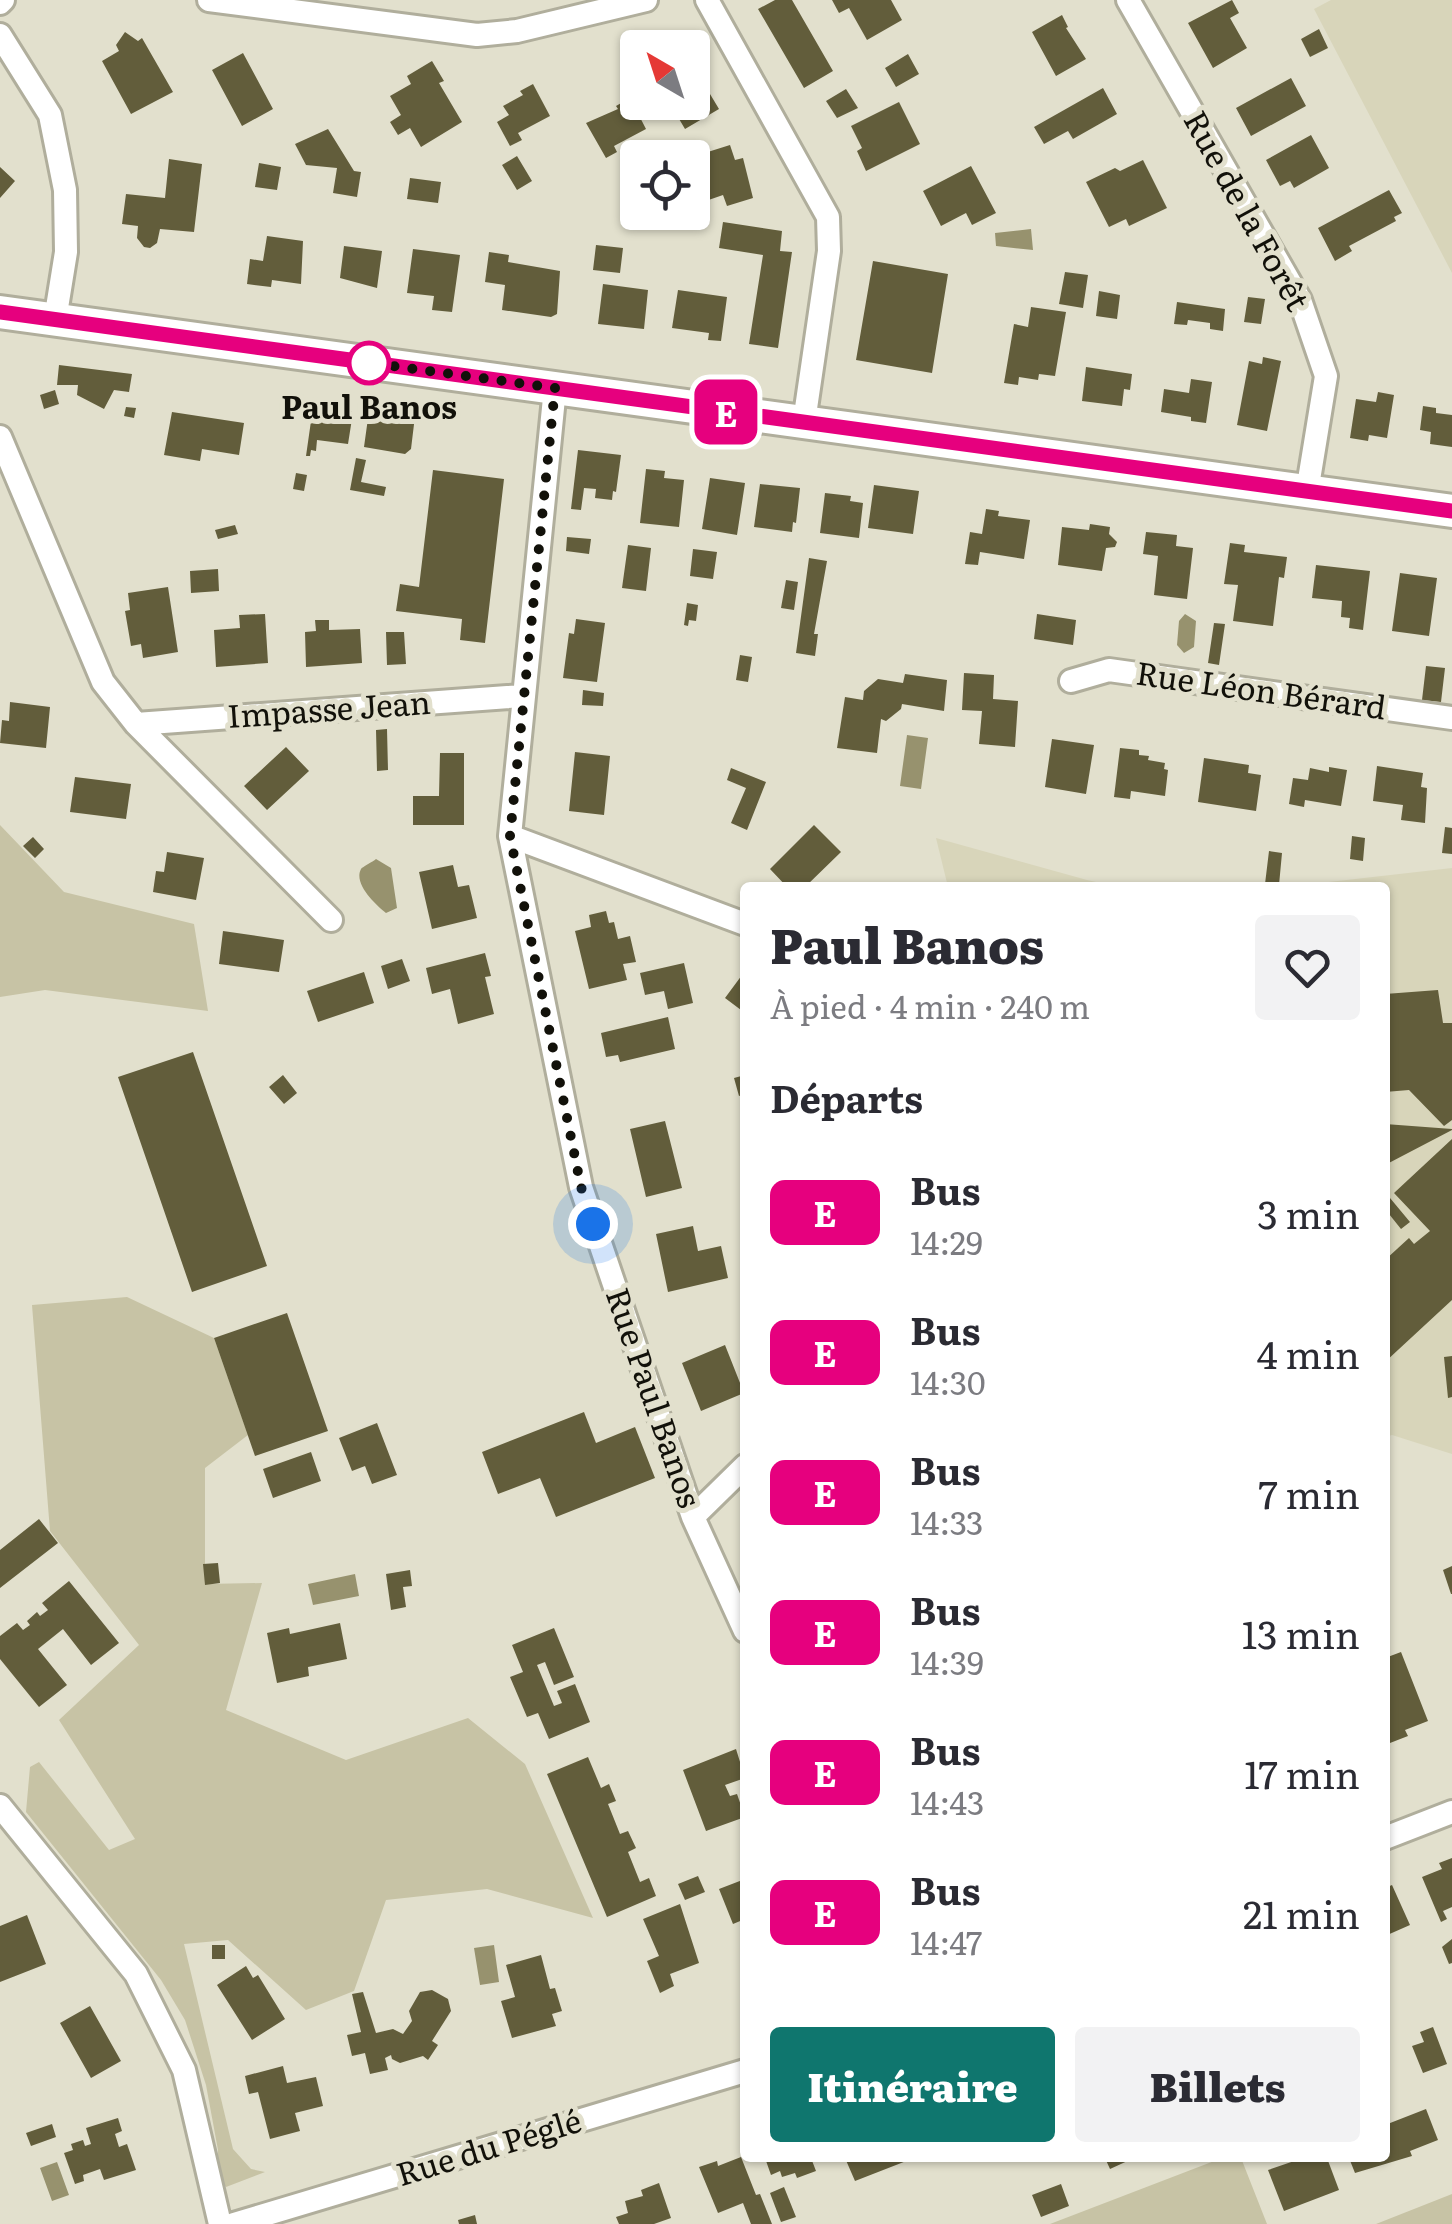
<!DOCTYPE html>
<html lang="fr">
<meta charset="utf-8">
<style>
body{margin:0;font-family:Literata,serif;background:#f2f2f3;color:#2b2b33;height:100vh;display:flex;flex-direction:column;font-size:38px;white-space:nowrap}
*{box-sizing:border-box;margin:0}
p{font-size:32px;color:#7c7c81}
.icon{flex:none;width:55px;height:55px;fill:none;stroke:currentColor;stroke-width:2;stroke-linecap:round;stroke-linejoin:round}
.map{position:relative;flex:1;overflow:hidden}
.panel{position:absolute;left:740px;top:882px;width:650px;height:1280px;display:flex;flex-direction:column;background:#fff;border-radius:10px;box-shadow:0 2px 8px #0004}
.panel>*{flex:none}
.badge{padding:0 20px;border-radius:15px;font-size:35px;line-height:65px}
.needle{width:65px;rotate:321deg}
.tools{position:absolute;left:620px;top:30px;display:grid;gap:20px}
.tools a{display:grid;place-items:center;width:90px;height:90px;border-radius:10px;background:#fff;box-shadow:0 2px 8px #0004;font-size:50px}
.you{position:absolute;width:50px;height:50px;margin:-25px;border:8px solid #fff;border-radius:50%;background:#1a73e8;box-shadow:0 0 0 15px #1a73e833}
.map>.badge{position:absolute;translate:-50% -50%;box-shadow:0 0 0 5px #fff}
h2{padding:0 30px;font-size:38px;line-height:90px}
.round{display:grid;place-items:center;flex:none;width:105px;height:105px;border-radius:10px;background:#f2f2f3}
.summary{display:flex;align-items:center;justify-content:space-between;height:170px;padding:0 30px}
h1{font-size:48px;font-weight:800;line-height:75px}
.action{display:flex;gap:20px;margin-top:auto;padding:20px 30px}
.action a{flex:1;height:115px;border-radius:10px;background:#0f766e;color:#fff;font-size:40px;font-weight:800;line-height:115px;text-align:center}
.action a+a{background:#f2f2f3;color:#2b2b33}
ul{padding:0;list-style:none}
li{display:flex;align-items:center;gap:30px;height:140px;padding:0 30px}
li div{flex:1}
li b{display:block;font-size:38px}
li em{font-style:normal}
li .badge{min-width:110px;font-weight:700;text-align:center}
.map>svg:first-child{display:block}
.built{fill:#d8d5ba}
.green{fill:#c7c3a5}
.water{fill:#97926e}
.building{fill:#625d3b}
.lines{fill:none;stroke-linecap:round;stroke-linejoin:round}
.street-casing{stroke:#b0ae9c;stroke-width:28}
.secondary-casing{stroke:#b0ae9c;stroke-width:38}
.street{stroke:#fff;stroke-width:22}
.secondary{stroke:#fff;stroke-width:32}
.line-casing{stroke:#fff;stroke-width:22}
.line{stroke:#e6007e;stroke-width:15}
.walk{stroke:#12110a;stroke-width:10;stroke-dasharray:0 18}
.stop-dot{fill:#fff;stroke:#e6007e;stroke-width:5}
.labels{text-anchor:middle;stroke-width:10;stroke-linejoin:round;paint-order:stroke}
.street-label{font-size:32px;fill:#12110a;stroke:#e2e0cd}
.stop-label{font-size:32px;font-weight:bold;fill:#12110a;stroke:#e2e0cd}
</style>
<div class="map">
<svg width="1452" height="2224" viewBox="0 0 1452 2224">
<rect width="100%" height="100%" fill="#e2e0cd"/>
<path class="built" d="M1331 0H1452V273L1314 9Z
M936 838 1087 880 1119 887H948Z
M1452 868V1454L1392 1435 1385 1437V888H1276Z"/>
<path class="green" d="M0 825 64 892 194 924 208 1011 45 990 0 997Z
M127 1297 214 1338 248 1435 205 1468V1584L262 1583 226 1710 346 1760 468 1718 525 1764 593 1918 487 1889 386 1900 354 1991 306 2010 228 1940 184 1944 233 2149 251 2169 265 2172 226 2187 218 2178V2150L206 2085 185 2020 161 1980 26 1812 30 1767 39 1762 109 1850 135 1839 59 1720 139 1645 50 1531 32 1305Z
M1222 2158H1241L1267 2224H1050Z
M1452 2194V2224H1376Z"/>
<path class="water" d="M1031 229 1033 250 996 246 995 233Z
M1185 614 1196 621 1194 647 1184 653 1177 645 1179 621Z
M907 735 928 738 921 789 900 786Z
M376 859 391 868 397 908 386 913C376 905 353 884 361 869 362 867 374 861 376 859Z
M355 1574 359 1596 313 1605 308 1584Z
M494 1945 499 1982 480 1985 474 1948Z
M57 2162 69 2195 52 2201 40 2168Z"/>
<path class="building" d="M775 0H792L833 71 804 88 758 9Z
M832 0H891L902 20 867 40 849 8 839 13Z
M1232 0 1239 13 1230 18 1247 48 1213 68 1188 23Z
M1062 15 1068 27 1066 28 1086 59 1056 76 1032 32Z
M1319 29 1328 48 1310 57 1301 39Z
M125 32 138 41 142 38 173 92 131 114 102 61 119 51 116 45Z
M243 53 273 109 242 126 212 70Z
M908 54 919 74 896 87 885 68Z
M432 61 444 81 439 83 462 122 421 147 410 128 398 135 390 122 401 115 390 96 411 84 407 76Z
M692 75 699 87 704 84 719 109 685 129 669 102H692Z
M1291 78 1306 106 1251 136 1236 108Z
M533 84 550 116 518 133 522 140 510 146 497 122 509 115 503 106 523 95 520 91Z
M1103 88 1117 114 1073 139 1068 131 1044 144 1034 127Z
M846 89 858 108 837 118 826 101Z
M630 98 646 129 614 146 617 152 606 158 586 123 618 109 616 106Z
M899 102 920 144 866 171 857 151 862 148 851 126Z
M328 129 354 171 361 172 357 197 333 193 337 168 306 165 295 144Z
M1311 135 1329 168 1294 188 1290 181 1280 186 1266 160Z
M730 145 735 160 743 158 753 198 727 206 723 195 697 204 692 175 700 172 695 156Z
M517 156 532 181 517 190 502 165Z
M169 159 202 164 194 232 160 229 157 243 150 248 144 247 137 238 138 226 122 224 126 194 165 198Z
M1143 160 1167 208 1129 226 1126 219 1109 227 1086 182 1115 168 1120 171Z
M259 163 281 167 277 190 255 187Z
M971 166 996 213 972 225 966 213 941 226 923 191Z
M0 167 15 181 0 198Z
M410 178 441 182 438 203 407 199Z
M1389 190 1402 213 1394 217 1396 221 1349 246 1352 251 1335 261 1318 228Z
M723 222 782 231 780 251 792 252 778 348 749 344 763 255 719 248Z
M267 236 303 241 301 284 272 280 271 287 247 284 250 259 263 261Z
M596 245 623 248 620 273 593 270Z
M344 246 382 251 377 288 340 278Z
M413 249 460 255 452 312 432 310 434 296 407 293Z
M489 252 509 255 508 262 560 271 557 314 551 317 502 310 505 285 485 282Z
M873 261 948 274 932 373 856 360Z
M1065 272 1088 275 1083 308 1059 304Z
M603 284 648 290 644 329 598 324Z
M678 290 727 297 721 341 708 340 709 333 672 328Z
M1099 291 1120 295 1117 319 1096 316Z
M1248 297 1265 299 1261 324 1244 322Z
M1177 302 1225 309 1223 331 1210 329V323L1188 320 1187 325 1174 324Z
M1031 307 1066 312 1055 376 1039 374 1038 380 1019 377 1018 385 1004 383 1014 324 1028 327Z
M1263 357 1281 361 1267 431 1237 425 1249 361 1262 364Z
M59 365 132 374 129 392 114 390 104 409 77 395 78 385H57Z
M1086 367 1132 374 1130 390 1124 389 1122 406 1082 401Z
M1191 379 1212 382 1206 423 1191 421V417L1161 412 1164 389 1189 393Z
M55 390 59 404 44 409 40 395Z
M1378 392 1394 395 1387 438 1369 435 1368 441 1350 438 1356 399 1376 402Z
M314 400 354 406 348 444 317 440 316 451 311 450 310 456H306Z
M1423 406 1436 408V413L1452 415V447L1430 444 1431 432 1420 430Z
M126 407 136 408 134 418 124 416Z
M369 411 415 416 411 449 405 454 364 447Z
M172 412 244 423 239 455 202 449 200 461 164 455Z
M578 450 621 455 616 492 613 491 612 500 595 498 596 489 584 488 581 510 571 509Z
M356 458 366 460 361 482 386 487 384 496 350 490Z
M646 469 665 471 664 478 684 480 679 527 640 523Z
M433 470 504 479 485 643 460 640 462 619 396 611 400 584 419 587Z
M296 473 307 475 304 491 293 489Z
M710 478 745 483 737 535 702 529Z
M760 484 800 488 796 523 793 522 792 532 754 527Z
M874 485 919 491 913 534 868 528Z
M825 493 851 496 850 501 863 503 859 538 820 533Z
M986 509 999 511 998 516 1030 520 1024 559 980 552 978 565 965 564 970 532 982 534Z
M1090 524 1110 527 1109 534 1117 542 1115 547 1106 548 1102 571 1058 565 1062 527 1089 530Z
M235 525 238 534 218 539 215 530Z
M1146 532 1177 535 1176 546 1193 548 1187 599 1154 595 1158 556 1143 554Z
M567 537 591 539 589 554 566 551Z
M1230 543 1245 545 1244 552 1287 557 1284 578 1279 577 1273 626 1233 621 1238 585 1224 584Z
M628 545 651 548 646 591 622 588Z
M693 549 717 552 713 579 690 576Z
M809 558 827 561 814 634H818L815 656 796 653Z
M1316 565 1370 571 1363 630 1349 628 1350 618 1341 617 1342 601 1312 598Z
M218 569 219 591 191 593 190 571Z
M1400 573 1437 578 1429 636 1392 631Z
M786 580 798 582 794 610 781 608Z
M168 587 178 652 143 658 141 644 131 646 125 611 130 610 128 593Z
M687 603 698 605 696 621 689 620 688 626 684 625Z
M265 614 268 663 216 667 214 630 240 628 239 615Z
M1037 614 1076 620 1073 645 1034 639Z
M576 619 605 623 597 682 563 678 569 633 574 634Z
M315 620H329V630L360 629 362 663 306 667 305 632 316 631Z
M1214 623 1225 624 1219 665 1208 663Z
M386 632H404L406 664 387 665Z
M740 655 752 657 748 682 736 680Z
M1426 666 1445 668 1441 702 1422 700Z
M964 673 994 675 993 699 1018 701 1015 747 979 744 982 711 962 710Z
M905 674 947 680 944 711 902 704 901 709 886 721 881 719 877 753 837 748 845 697 863 700 864 691 878 679 903 683Z
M583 690 604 693 603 706 582 705Z
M10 702 50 707 46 748 0 743 2 720 9 721Z
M387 729 388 770 377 771 376 730Z
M1052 739 1094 745 1086 794 1045 787Z
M286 747 309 771 267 810 244 786Z
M1120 748 1139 750V755L1149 756 1148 760 1165 763 1164 769 1168 770 1165 796 1131 791 1130 799 1114 797Z
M575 752 610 756 604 815 569 811Z
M440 753H464V825H413V796H439Z
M1204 758 1249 765 1248 773 1261 775 1256 811 1198 802Z
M1377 766 1423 773 1421 787 1427 788 1425 823 1401 820 1403 805 1373 801Z
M1329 767 1347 770 1341 806 1305 800 1304 807 1289 804 1293 778 1308 780 1310 768 1329 772Z
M731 768 766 782 747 830 731 823 746 788 727 780Z
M75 777 131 784 126 819 70 812Z
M814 825 841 852 804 888H788L770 869Z
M1445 827 1452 828V854L1442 853Z
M1352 836 1365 838 1363 861 1350 859Z
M33 837 44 849 35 858 23 846Z
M1269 851 1282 853 1279 885 1265 884Z
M167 852 204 858 196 900 153 892 156 871 164 872Z
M453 865 458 887 469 885 477 918 432 929 419 872Z
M606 911 609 923 614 922 618 939 630 936 636 962 623 964 627 980 589 989 575 931 591 927 589 915Z
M223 931 284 940 279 972 219 964Z
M485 953 491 976 485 977 494 1014 458 1024 450 989 432 994 426 968Z
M402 959 410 981 388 989 381 966Z
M684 963 693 1003 668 1009 664 991 645 995 640 973Z
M364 972 374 1003 318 1022 307 991Z
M742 975 745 977V1013L725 998Z
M1438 990 1443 1023H1452V1120L1444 1126 1409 1090 1385 1092V994Z
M668 1017 675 1049 620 1062 618 1055 606 1057 601 1033Z
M193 1052 267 1266 192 1292 118 1077Z
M283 1075 297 1093 284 1104 269 1087Z
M745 1075V1094L739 1096 734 1078Z
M665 1121 682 1188 646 1197 630 1129Z
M1385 1124 1452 1129V1130L1385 1165Z
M1452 1139V1300L1385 1362V1260L1409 1238 1414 1244 1430 1231 1394 1193Z
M1385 1192 1410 1222 1401 1229 1385 1209Z
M693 1226 698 1251 721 1246 728 1278 668 1292 656 1234Z
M287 1313 328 1431 255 1456 214 1338Z
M725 1345 744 1393 701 1411 682 1363Z
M1452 1356V1397L1448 1398 1444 1357Z
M584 1412 596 1443 635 1427 655 1478 556 1517 540 1478 498 1494 482 1452Z
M377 1423 397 1475 372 1484 365 1466 352 1471 339 1438Z
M311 1452 321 1481 273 1498 263 1469Z
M39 1519 58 1543 0 1588V1550Z
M218 1563 220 1583 205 1585 203 1564Z
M1452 1566V1594H1451L1443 1570Z
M410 1570 412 1586 403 1587 406 1607 391 1610 386 1574Z
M69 1581 119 1643 91 1665 63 1629 38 1649 67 1685 39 1707 0 1659V1636L17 1623 23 1630 30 1625 27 1621 37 1612 40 1616 48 1610 42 1603Z
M340 1623 347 1659 308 1667 309 1676 277 1683 267 1633 289 1628 290 1634Z
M554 1628 574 1677 554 1685 545 1662 537 1665 554 1706 562 1703 557 1691 575 1684 590 1722 549 1739 538 1713 527 1717 510 1677 523 1672 512 1645Z
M1401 1652 1428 1721 1405 1730 1408 1736 1390 1743 1389 1740 1385 1742V1658Z
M736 1749 745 1778 725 1785 730 1796 737 1794 745 1817 706 1831 683 1770Z
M588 1757 601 1788 609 1784 616 1801 608 1804 620 1834 628 1831 636 1848 628 1852 640 1882 649 1878 656 1896 607 1917 547 1774Z
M1452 1858V1907L1443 1911 1447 1919 1441 1922 1422 1877 1442 1869 1439 1863Z
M698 1876 705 1892 685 1900 678 1884Z
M745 1879V1919L733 1924 719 1889Z
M1392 1885 1410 1925 1385 1936V1888Z
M680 1904 699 1963 670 1974 674 1986 660 1993 647 1961 659 1956 643 1919Z
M27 1915 46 1964 0 1982V1926Z
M1452 1939V1963L1449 1964 1442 1947Z
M212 1945H225V1959H212Z
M541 1955 550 1989 555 1988 562 2011 552 2014 556 2026 512 2038 501 2001 515 1997 506 1965Z
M246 1966 253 1978 258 1975 285 2019 252 2040 217 1985Z
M432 1990 448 1999 451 2011 432 2041 438 2045 428 2060 423 2056 400 2063 392 2059 391 2055 385 2058 388 2070 370 2074 365 2053 352 2056 347 2035 361 2032 352 1994 363 1992 376 2033 393 2029 403 2034 412 2021 409 2011 420 1992Z
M90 2006 121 2061 91 2078 60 2023Z
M1433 2027 1447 2064 1423 2073 1412 2046 1424 2042 1420 2032Z
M283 2066 287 2083 316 2077 323 2106 295 2113 300 2131 270 2139 258 2092 249 2094 245 2076Z
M1426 2109 1438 2140 1410 2151 1412 2156 1355 2173 1349 2158H1385V2125Z
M118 2118 122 2131 115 2134 119 2147 127 2144 136 2170 104 2180 100 2169 83 2175 84 2181 75 2184 64 2153 73 2150 71 2144 83 2140 85 2146 91 2144 86 2128Z
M52 2124 56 2137 31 2146 26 2133Z
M741 2157 756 2195 760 2194 772 2224H751L743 2203 718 2213 699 2167 717 2161 718 2166Z
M765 2158H811L816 2171 797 2178 795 2173 782 2177 780 2171 771 2175Z
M845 2158H914L855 2181Z
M1105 2158H1134L1110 2169Z
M1303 2158H1327L1339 2190 1284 2211 1268 2170Z
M659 2183 671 2218 654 2224H619L616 2217 628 2213 625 2201 643 2196 641 2190Z
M1061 2184 1069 2206 1041 2217 1032 2195Z
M784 2187 796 2217 781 2222 770 2193Z
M475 2215 477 2224H459L458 2220Z"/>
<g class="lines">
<g class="street-casing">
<path id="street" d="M209 0 477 35 517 31 646 0
M707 0 828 217 829 251 804 422
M1128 0 1300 300 1326 376 1307 492
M0 3 3 0
M0 35 50 115 65 190 66 252 55 320
M555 388 510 836 581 1187 693 1517 745 1631
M0 437 103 682 136 724 331 920
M1071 681 1109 670 1452 718
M136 724 522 696
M510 836 745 924
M693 1517 745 1466
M0 1806 136 1974 184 2070 220 2224
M1385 1838 1452 1812
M234 2224 745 2071"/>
</g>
<g class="secondary-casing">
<path id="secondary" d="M0 312 1452 511"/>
</g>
<use href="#street" class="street"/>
<use href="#secondary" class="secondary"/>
</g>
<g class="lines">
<g class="line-casing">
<path id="line" d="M0 312 1452 511"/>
</g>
<use href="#line" class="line"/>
<path class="walk" d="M369 363 355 361 555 388 510 836 581 1187 593 1224"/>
</g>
<circle class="stop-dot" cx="369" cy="363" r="20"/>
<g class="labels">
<g class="street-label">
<text transform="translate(1246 211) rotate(61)" y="11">Rue de la Forêt</text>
<text transform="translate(1261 691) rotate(8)" y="11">Rue Léon Bérard</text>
<text transform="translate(329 710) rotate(-4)" y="11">Impasse Jean</text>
<text transform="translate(653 1398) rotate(71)" y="11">Rue Paul Banos</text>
<text transform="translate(489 2148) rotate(-17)" y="11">Rue du Péglé</text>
</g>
<g class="stop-label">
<text x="369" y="419">Paul Banos</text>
</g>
</g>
</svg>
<div class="tools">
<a><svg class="needle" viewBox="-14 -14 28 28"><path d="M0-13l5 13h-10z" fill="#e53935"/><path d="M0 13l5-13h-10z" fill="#7c7c81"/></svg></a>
<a><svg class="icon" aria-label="locate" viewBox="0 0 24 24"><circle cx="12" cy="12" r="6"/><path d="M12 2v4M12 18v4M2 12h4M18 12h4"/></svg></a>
</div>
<div class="you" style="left:593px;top:1224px"></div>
<b class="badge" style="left:726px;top:412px;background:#e6007e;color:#fff">E</b>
<section class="panel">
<div class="summary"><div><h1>Paul Banos</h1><p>À pied · 4 min · 240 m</p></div><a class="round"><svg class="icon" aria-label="heart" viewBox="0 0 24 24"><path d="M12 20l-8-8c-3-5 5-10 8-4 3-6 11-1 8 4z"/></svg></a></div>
<h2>Départs</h2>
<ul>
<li><span class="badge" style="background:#e6007e;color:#fff">E</span><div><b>Bus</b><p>14:29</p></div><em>3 min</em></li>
<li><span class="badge" style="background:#e6007e;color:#fff">E</span><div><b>Bus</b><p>14:30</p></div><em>4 min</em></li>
<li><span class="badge" style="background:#e6007e;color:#fff">E</span><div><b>Bus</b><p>14:33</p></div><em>7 min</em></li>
<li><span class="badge" style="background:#e6007e;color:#fff">E</span><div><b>Bus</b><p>14:39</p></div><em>13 min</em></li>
<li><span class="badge" style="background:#e6007e;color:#fff">E</span><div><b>Bus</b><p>14:43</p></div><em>17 min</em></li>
<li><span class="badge" style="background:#e6007e;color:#fff">E</span><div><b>Bus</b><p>14:47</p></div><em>21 min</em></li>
</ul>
<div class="action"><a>Itinéraire</a><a>Billets</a></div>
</section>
</div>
